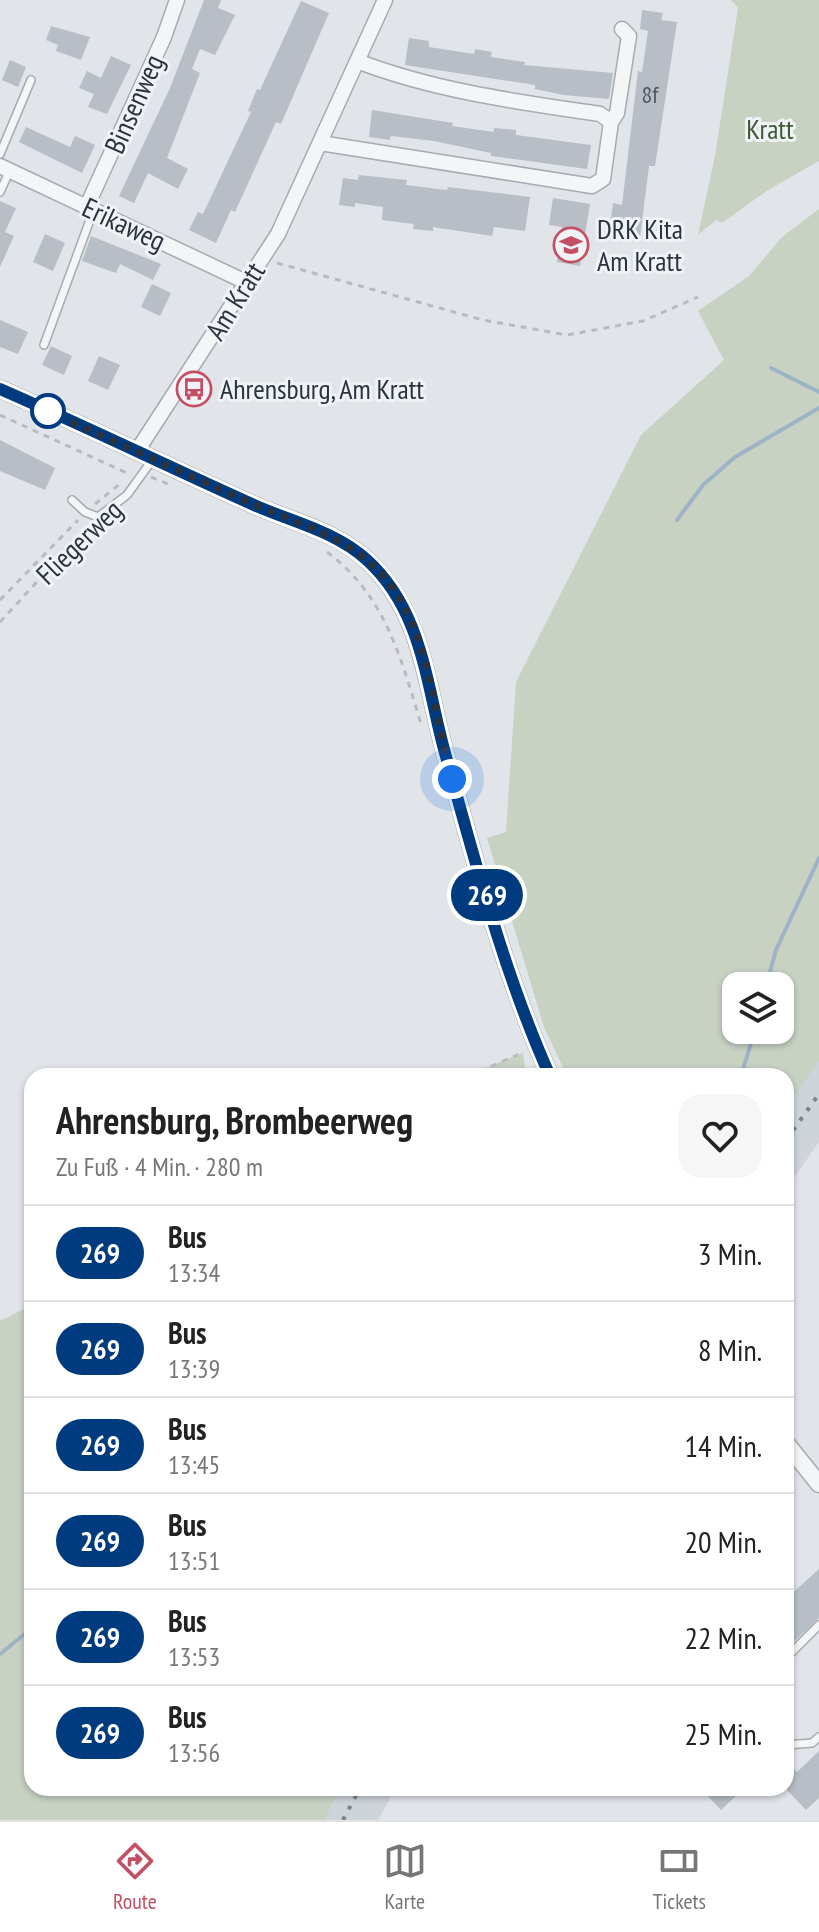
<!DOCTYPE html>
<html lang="de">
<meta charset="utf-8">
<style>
body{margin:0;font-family:"PT Sans Narrow",sans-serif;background:#f6f6f6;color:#222;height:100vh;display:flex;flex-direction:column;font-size:30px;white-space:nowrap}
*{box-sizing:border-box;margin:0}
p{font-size:26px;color:#767676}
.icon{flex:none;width:44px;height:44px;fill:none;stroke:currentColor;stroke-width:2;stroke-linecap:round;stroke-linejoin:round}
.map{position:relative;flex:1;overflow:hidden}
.drawer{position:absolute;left:24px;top:1068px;width:770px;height:728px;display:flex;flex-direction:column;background:#fff;border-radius:24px;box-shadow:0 2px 6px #0004}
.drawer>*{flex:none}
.badge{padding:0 16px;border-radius:26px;font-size:28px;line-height:52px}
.controls{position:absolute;left:722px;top:972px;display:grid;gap:16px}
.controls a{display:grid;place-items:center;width:72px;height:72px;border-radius:16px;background:#fff;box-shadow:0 2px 6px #0004;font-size:40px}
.you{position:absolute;width:40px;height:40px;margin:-20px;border:6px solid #fff;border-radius:50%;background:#1a73e8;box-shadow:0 0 0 12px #1a73e833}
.map>.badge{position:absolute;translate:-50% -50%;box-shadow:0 0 0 4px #fff}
.round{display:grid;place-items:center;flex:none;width:84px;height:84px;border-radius:24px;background:#f6f6f6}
.summary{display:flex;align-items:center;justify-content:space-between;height:136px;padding:0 32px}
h1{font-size:38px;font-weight:600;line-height:60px}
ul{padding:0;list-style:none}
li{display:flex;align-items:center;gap:24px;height:96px;padding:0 32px;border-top:2px solid #e0e0e0}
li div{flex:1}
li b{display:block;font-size:30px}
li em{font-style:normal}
li .badge{min-width:88px;font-weight:700;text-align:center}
.dock{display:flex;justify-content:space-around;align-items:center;height:112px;border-top:2px solid #e0e0e0;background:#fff;font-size:22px;color:#767676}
.dock a{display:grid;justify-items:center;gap:4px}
.dock .active{color:#c44f65}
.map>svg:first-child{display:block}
.built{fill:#cfd3da}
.green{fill:#c7d2c3;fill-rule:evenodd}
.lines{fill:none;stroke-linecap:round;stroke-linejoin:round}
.stream{stroke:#9eb3c6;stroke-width:4}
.building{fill:#b8bec5}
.service-casing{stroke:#a6abb2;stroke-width:10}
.minor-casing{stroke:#a6abb2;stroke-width:17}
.tertiary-casing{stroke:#a6abb2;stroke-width:19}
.path{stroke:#b7bbc0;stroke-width:3;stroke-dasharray:6 6;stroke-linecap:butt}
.service{stroke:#f3f5f7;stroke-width:7}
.minor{stroke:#f3f5f7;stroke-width:14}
.tertiary{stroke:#f3f5f7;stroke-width:16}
.rail{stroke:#7b8491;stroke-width:4;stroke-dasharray:4 8;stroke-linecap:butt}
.line-casing{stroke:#fff;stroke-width:18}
.line{stroke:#003b80;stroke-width:12}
.walk{stroke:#2a333f;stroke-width:8;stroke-dasharray:0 14.4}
.stop-dot{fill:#fff;stroke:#003b80;stroke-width:4}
.labels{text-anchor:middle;stroke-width:6;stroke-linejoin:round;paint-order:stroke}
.number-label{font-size:24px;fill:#4e5660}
.street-label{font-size:28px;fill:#2a333f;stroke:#f0f3f6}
.park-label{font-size:28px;fill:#405939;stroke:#f0f3f6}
.poi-label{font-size:28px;fill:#2a333f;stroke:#f0f3f6;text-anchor:start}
</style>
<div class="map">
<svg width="819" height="1820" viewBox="0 0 819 1820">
<rect width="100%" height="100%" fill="#e1e4e8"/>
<path class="built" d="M819 1061V1142L786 1189V1109Z
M340 1788H396L378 1820H325Z"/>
<path class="green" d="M731 0H819V161L768 190 722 223 716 220 698 235 715 156 738 8Z
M819 209V1061L786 1109V1076H567L544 1027 487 838 506 832 516 682 641 435 724 360 698 311 749 276 782 237ZM736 986H780V1030H736Z
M523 1053 526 1076H465Z
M32 1305V1788H340L325 1820H0V1321Z"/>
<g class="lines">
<path class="stream" d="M771 368 819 392
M677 520 703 485 735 457 819 408
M766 986 776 950 819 858
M741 1076 755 1030
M0 1654 32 1628"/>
</g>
<path class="building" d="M204 0H221L218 8 235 15 215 55 200 49 192 69 200 73 167 158 188 169 178 189 148 173 134 203 119 196 170 88Z
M301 1 329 13 281 124 276 122 235 212 231 210 216 243 189 230 198 212 203 214 251 112 248 111 257 89 260 90Z
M642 10 663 13 661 20 677 22 655 166H649L640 237 609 232 613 203 622 205 638 71 642 72 648 31 640 29Z
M51 26 90 37 81 60 56 51 58 45 46 40Z
M409 38 429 41V47L474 54 475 49 492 52 491 57 525 62 524 65 613 73 609 99 564 95 535 89V85L405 65Z
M111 56 131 65 107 114 88 107 94 94 79 88 87 71 101 78Z
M10 60 26 67 18 87 2 80Z
M372 110 453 123 452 126 494 132V128L516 130V135L591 145 587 169 491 156V153L434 141 391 136 390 140 369 137Z
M26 127 70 147 75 136 95 145 82 173 19 142Z
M359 175 407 180 406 185 447 190 448 187 530 197 525 231 494 227 492 236 433 227V231L413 229 414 224 382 220 383 207 355 203V207L339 205 343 178 358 180Z
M553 198 590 204 580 266 557 262 562 227 549 225Z
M0 201 16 208 5 232 14 236 0 267Z
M45 234 65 243 53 271 33 262Z
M91 236 161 264 153 280 120 264 116 273 82 261Z
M152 284 171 293 160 316 141 307Z
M0 320 28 332 18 354 0 347Z
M51 346 72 356 64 375 42 365Z
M99 356 120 365 108 390 88 381Z
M0 440 55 468 45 490 0 471Z
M819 1569V1618L786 1649V1599Z
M819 1751V1798L806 1810 786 1789V1760L797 1772Z
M700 1788H730L737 1795 721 1810Z"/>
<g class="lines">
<g class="service-casing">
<path id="service" d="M0 154 31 80
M0 192 10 170
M44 345 94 209
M72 500 85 512 98 517 127 495 153 459
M786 1658 819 1625
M786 1745 812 1743 819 1737"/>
</g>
<g class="minor-casing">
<path id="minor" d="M611 122 617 113 629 36 622 29
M320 143 592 186 603 179 611 122 600 114C518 102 435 91 357 61
M0 166 248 283
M87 206 164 37 177 0
M137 451 278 234 385 0"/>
</g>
<g class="tertiary-casing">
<path id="tertiary" d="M0 389C85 426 169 467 254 505 292 522 336 531 367 560 423 612 426 685 445 753 475 861 504 974 550 1076
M786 1443 819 1484"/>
</g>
<path class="path" d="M277 263 483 320 567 335 643 321 698 297
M0 415 131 475
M151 477 173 486
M95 504 121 483
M327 552C385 595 401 658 421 724
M0 600 78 520
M0 622 89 525
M469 1076 524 1052"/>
<use href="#service" class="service"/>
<use href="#minor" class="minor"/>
<use href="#tertiary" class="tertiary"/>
<path class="rail" d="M786 1140 819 1094
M343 1820 360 1788"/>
</g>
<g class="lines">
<g class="line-casing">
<path id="line" d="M0 389C85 426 169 467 254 505 292 522 335 531 367 560 423 611 426 685 445 753 475 861 504 974 550 1076"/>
</g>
<use href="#line" class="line"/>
<path class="walk" d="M48 411C111 440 174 468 237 497 295 524 359 536 396 593 431 646 434 718 452 779"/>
</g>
<defs>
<g id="school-ring" transform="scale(1.8)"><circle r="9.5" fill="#f0f3f6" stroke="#c44f65" stroke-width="1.5"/><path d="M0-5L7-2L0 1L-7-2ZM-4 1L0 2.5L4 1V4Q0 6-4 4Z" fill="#c44f65"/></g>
<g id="bus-ring" transform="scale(1.8)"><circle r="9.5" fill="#f0f3f6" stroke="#c44f65" stroke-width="1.5"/><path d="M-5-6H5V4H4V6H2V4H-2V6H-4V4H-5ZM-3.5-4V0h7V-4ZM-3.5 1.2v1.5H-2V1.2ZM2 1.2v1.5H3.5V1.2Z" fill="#c44f65"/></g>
</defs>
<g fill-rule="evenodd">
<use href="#school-ring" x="571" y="245"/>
<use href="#bus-ring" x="194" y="389"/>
</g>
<circle class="stop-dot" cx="48" cy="411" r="16"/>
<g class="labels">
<g class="number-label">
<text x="650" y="103">8f</text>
</g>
<g class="street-label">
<text transform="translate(134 104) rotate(-66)" y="10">Binsenweg</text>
<text transform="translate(124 224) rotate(25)" y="10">Erikaweg</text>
<text transform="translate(235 301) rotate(-58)" y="10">Am Kratt</text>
<text transform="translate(79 542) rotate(-44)" y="10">Fliegerweg</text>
</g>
<g class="park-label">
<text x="770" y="139">Kratt</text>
</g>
<g class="poi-label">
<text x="597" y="239">DRK Kita<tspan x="597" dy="32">Am Kratt</tspan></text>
<text x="220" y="399">Ahrensburg, Am Kratt</text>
</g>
</g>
</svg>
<div class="controls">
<a><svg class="icon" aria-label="layers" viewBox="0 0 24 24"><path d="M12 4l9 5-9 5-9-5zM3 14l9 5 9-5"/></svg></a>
</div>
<div class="you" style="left:452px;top:779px"></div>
<b class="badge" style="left:487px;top:895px;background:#003b80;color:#fff">269</b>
<section class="drawer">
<div class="summary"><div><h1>Ahrensburg, Brombeerweg</h1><p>Zu Fuß · 4 Min. · 280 m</p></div><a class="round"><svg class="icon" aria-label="heart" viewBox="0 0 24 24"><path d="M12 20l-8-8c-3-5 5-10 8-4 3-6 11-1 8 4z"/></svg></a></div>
<ul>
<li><span class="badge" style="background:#003b80;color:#fff">269</span><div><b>Bus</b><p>13:34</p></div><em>3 Min.</em></li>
<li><span class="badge" style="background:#003b80;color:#fff">269</span><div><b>Bus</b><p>13:39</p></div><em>8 Min.</em></li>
<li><span class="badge" style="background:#003b80;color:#fff">269</span><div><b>Bus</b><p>13:45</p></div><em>14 Min.</em></li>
<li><span class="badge" style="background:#003b80;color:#fff">269</span><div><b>Bus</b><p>13:51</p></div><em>20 Min.</em></li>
<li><span class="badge" style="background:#003b80;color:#fff">269</span><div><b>Bus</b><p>13:53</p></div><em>22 Min.</em></li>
<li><span class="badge" style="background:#003b80;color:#fff">269</span><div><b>Bus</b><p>13:56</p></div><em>25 Min.</em></li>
</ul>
</section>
</div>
<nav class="dock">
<a class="active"><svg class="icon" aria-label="directions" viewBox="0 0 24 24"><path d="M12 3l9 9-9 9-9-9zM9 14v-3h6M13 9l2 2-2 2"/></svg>Route</a>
<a><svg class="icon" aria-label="map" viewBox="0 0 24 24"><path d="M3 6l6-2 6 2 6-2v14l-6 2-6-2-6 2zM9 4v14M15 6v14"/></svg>Karte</a>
<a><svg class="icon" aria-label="tickets" viewBox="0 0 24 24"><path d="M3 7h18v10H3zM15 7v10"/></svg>Tickets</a>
</nav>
